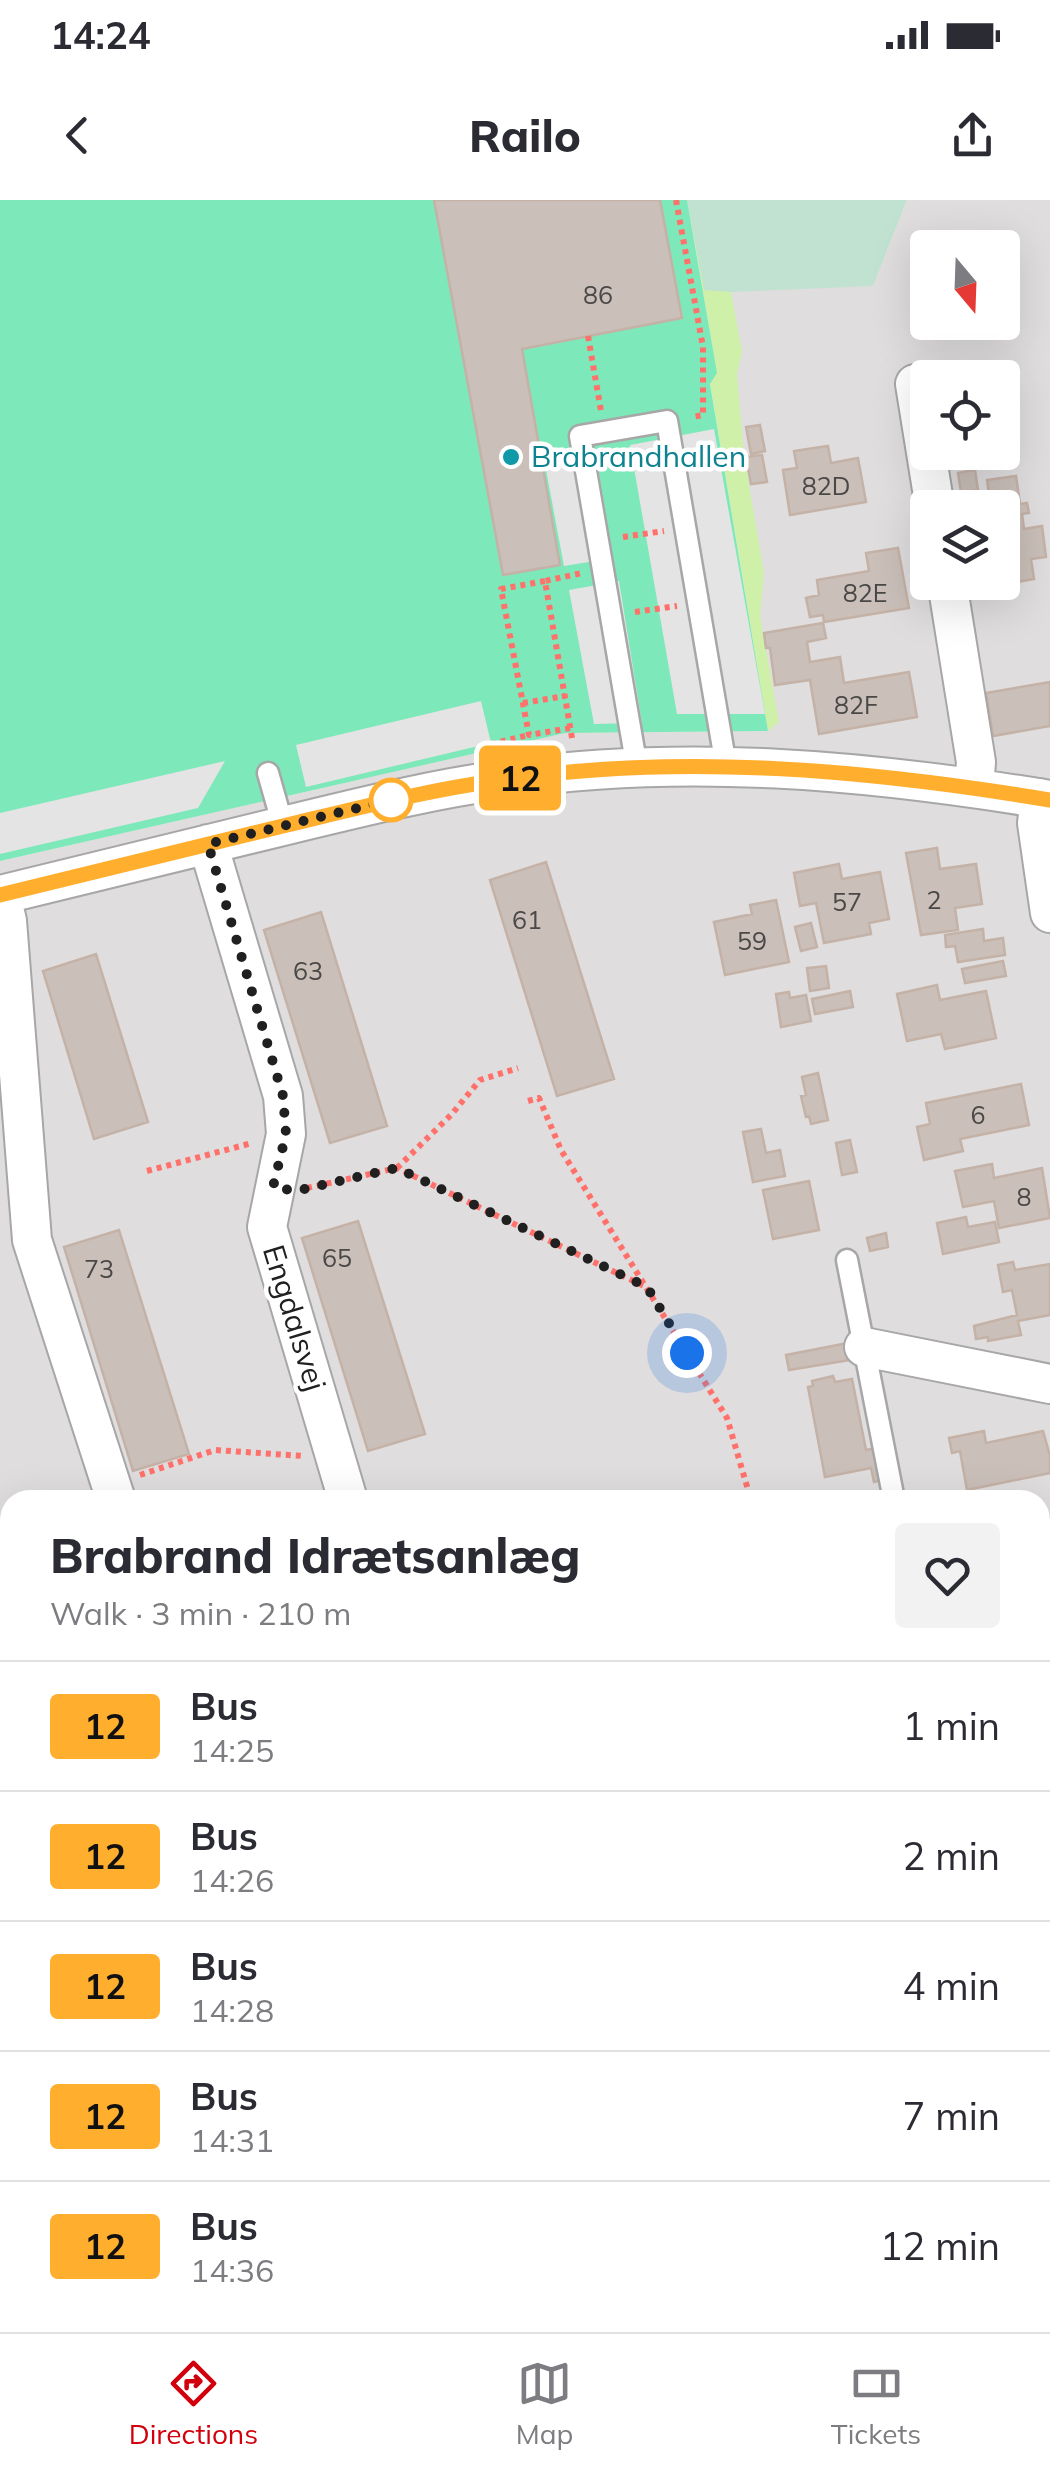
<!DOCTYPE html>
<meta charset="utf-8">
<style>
body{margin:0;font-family:Mulish,sans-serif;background:#f2f2f3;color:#2b2b33;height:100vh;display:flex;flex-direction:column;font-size:38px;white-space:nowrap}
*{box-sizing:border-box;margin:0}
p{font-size:32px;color:#7c7c81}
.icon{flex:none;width:55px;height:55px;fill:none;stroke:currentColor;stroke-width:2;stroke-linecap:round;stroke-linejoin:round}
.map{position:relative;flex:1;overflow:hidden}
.details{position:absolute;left:0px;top:1290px;width:1050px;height:842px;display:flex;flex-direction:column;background:#fff;border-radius:30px 30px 0 0;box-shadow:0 10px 40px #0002}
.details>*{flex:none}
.badge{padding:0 20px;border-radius:8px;font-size:35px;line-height:65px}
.needle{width:65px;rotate:161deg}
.tools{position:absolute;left:910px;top:30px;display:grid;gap:20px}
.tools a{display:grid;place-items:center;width:110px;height:110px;border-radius:10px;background:#fff;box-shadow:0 10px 40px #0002;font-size:50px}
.you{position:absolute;width:50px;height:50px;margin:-25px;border:8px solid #fff;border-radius:50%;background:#1a73e8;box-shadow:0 0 0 15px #1a73e833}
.map>.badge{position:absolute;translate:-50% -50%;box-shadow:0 0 0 5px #fff}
.round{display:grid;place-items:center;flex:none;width:105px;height:105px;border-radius:10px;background:#f2f2f3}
.headline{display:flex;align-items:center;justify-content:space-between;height:170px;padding:0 50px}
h1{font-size:48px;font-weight:800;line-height:75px}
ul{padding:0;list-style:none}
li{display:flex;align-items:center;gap:30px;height:130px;padding:0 50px;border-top:2px solid #e1e1e2}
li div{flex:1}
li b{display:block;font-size:38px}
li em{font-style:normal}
li .badge{min-width:110px;font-weight:700;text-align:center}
.status{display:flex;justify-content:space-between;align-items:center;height:70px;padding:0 50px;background:#fff;direction:ltr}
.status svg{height:28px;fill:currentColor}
header{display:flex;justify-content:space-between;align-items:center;height:130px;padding:0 50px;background:#fff;font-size:45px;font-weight:800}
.tab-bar{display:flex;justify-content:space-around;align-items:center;height:140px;border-top:2px solid #e1e1e2;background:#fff;font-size:28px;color:#7c7c81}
.tab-bar a{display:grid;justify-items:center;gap:5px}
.tab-bar .selected{color:#d1000c}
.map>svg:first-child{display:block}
.residential{fill:#dfdddd;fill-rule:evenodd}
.grass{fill:#cff0a8}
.wetland{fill:#c1e1d1}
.pitch{fill:#7de8b9}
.parking{fill:#e4e4e4}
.building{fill:#cabfb9;stroke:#c5b2a7;stroke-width:2.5}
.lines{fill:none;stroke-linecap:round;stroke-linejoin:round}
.lane-casing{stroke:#a7a7a7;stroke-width:25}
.street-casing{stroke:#a7a7a7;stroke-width:42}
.secondary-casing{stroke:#787f00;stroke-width:60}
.path{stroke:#ff716a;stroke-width:6;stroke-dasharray:5 5;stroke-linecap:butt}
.lane{stroke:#fff;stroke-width:20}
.street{stroke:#fff;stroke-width:38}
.secondary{stroke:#ffffb7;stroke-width:55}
.rail{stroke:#6e6e6e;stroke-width:8;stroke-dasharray:20 20;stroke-linecap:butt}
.line-casing{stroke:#fff;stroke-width:22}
.line{stroke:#ffae2d;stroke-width:15}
.walk{stroke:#202020;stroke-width:10;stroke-dasharray:0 18}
.culture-dot{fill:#0f9aa8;stroke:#fff;stroke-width:4}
.stop-dot{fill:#fff;stroke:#ffae2d;stroke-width:5}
.labels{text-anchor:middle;stroke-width:9;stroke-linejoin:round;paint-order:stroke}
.number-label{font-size:25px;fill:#4a4846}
.culture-label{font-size:30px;fill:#0d838f;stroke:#fff;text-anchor:start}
.street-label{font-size:30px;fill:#202020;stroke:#fff}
</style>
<div class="status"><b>14:24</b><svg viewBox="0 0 49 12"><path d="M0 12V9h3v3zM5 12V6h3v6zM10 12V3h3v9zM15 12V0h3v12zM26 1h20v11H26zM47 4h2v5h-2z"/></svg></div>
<header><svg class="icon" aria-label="back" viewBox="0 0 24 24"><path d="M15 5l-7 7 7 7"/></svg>Railo<svg class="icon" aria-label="share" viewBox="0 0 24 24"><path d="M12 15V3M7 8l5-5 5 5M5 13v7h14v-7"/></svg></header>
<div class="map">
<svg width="1050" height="2132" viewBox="0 0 1050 2132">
<rect width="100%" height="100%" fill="#f2ede6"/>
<path class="residential" d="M907 0H1050V1612H1040V1300H10V1499L0 1497V661L565 533 768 531 704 90 873 86ZM928 48H1002V122H928ZM928 178H1002V252H928ZM928 308H1002V382H928Z
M0 1581 10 1582V2030L0 2032Z
M1050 1869V2132H11L51 2122H1040V1873Z"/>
<path class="grass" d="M687 0 731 92 742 151 737 174 744 256 764 373 760 416 779 522 768 531 710 183 717 173Z
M0 1827 10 1829V2021L0 2024Z"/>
<path class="wetland" d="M687 0H907L873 86 731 92 704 90Z"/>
<path class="pitch" d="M0 0H687L717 173 710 184 768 531 565 533 0 661Z"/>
<path class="parking" d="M714 229 765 514H677L630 245Z
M595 249 613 358 564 366 544 259Z
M619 381 642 523 594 524 569 390Z
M481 501 491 543 306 587 296 545Z
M225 561 198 608 0 654V613Z
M1050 1902V2077L1040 2080V1904Z
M713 2123H853L812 2132H715Z"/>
<path class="building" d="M434 0H660L682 118 522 149 560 365 503 375Z
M760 225 765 251 751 254 746 227Z
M828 246 831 263 858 258 866 302 790 315 783 270 797 268 794 251Z
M762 255 767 282 751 284 746 257Z
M975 270 978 290 961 292 958 273Z
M1016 276 1020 304 1027 303 1029 313 1022 314 1024 329 1042 326 1046 357 1031 359 1034 379 983 388 982 382H1002V308H991L987 280Z
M898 348 909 408 824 422 823 415 810 417 806 398 819 395 817 380 869 371 866 353Z
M823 423 826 438 807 442 810 462 840 457 844 483 909 472 917 517 819 534 810 480 775 485 770 448H766L764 433Z
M1050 482V526L993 536 986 493Z
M937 648 940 669 976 664 982 704 955 708 958 730 921 735 906 653Z
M546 662 614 879 557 896 490 680Z
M839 664 842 679 880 672 889 719 869 723 871 734 824 743 816 703 800 706 794 673Z
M776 700 789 762 725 775 714 722 752 714 750 705Z
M321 712 387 926 330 943 264 730Z
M811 723 817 747 801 751 795 727Z
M983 729 984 741 1003 738 1005 755 958 762 955 746 946 747 945 735Z
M96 754 148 922 94 939 43 771Z
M1003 761 1006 776 965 783 962 769Z
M826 766 829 788 810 791 807 768Z
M937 785 940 800 986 791 996 838 945 849 941 834 907 841 897 794Z
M850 791 853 807 815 814 812 799Z
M789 792 790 798 806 795 811 821 781 827 776 794Z
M818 873 828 920 811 924 809 916 806 917 801 896 806 895 802 877Z
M1021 884 1029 925 960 939 963 951 924 960 917 927 930 924 926 903Z
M761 929 766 953 780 950 785 976 753 982 743 932Z
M850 940 857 972 842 975 836 943Z
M992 964 994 978 1042 968 1050 1018 999 1028 994 1001 963 1007 955 971Z
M809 981 819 1030 773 1039 763 990Z
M966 1017 968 1027 995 1022 999 1042 943 1054 937 1023Z
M358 1021 425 1234 368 1251 302 1038Z
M119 1030 189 1254 133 1271 64 1047Z
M886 1033 888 1047 870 1051 867 1038Z
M1013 1062 1015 1070 1050 1064V1115L1018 1121 1021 1135 988 1141V1137L976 1139 974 1126 1017 1115 1012 1090 1003 1092 998 1065Z
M853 1142 856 1159 789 1170 786 1155Z
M833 1176 835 1182 852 1179 866 1250 876 1248 882 1280 874 1282 871 1268 825 1277 808 1187 813 1186 812 1181Z
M984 1231 986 1243 1043 1231 1050 1256V1273L967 1290 960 1251 952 1253 949 1238Z
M1050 1317V1368L1040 1370V1318Z
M1050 1509V1555L1040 1558V1511Z
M0 1697 10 1698V1737L0 1736Z"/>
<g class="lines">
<g class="lane-casing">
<path id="lane" d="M637 568 580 236 667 221 726 566
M268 573 283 626
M847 1060 894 1300
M1040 2051 1050 2049
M728 2132 727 2127 747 2122"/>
</g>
<g class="street-casing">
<path id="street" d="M915 184 935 308
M947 382 976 562 974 587
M1040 598 1037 623 1050 713
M208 644 283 896 286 934 267 1027 348 1300
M0 695C95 672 191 649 287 625 358 608 428 590 501 580 685 553 868 570 1050 600
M1 695 7 721 32 1040 116 1300
M864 1147 1050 1184
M0 1794 10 1795"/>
</g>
<g class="secondary-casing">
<path id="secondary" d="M1040 1815 1050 1811
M0 2079 10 2077"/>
</g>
<path class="path" d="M676 0 703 147V215L692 217
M588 136 601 211
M623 337 664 331
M545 381 501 389 529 535 570 528
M635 412 677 406
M523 503 565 496
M572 538 545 381 582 373
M491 544 529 535
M528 901 539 898 561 950 727 1218 751 1300
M397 968 451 915 480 880 518 868
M147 971 252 943
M307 988 397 968 646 1087
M140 1275 215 1250 303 1256
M0 1354 10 1346
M1040 1591 1050 1590"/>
<use href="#lane" class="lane"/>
<use href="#street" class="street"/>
<use href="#secondary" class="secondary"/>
<path class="rail" d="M0 1528 10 1530
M0 1550 10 1552
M1040 1648H1050
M1040 1673H1050"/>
</g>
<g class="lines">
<g class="line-casing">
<path id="line" d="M0 695C95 672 191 649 287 625 358 608 428 590 501 580 685 553 868 570 1050 600"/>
</g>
<use href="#line" class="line"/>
<path class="walk" d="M391 600 208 644 283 896 286 934 273 987 296 991 397 968 647 1087 687 1153"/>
</g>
<circle class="culture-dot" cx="511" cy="257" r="10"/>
<circle class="stop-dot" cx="391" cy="600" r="20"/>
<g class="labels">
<g class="number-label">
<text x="598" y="104">86</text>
<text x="826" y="295">82D</text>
<text x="865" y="402">82E</text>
<text x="856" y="514">82F</text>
<text x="934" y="709">2</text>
<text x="847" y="711">57</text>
<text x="527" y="729">61</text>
<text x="752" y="750">59</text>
<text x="308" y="780">63</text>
<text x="978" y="924">6</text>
<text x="1024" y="1006">8</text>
<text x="337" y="1067">65</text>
<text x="99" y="1078">73</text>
</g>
<g class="culture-label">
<text x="531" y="267">Brabrandhallen</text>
</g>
<g class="street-label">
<text transform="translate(294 1118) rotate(73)" y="10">Engdalsvej</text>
</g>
</g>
</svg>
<div class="tools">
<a><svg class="needle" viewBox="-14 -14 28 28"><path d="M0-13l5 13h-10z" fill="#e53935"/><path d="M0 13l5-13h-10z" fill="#7c7c81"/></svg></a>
<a><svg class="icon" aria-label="locate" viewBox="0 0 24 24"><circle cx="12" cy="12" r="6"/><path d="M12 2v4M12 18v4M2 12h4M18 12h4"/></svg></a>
<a><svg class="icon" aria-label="layers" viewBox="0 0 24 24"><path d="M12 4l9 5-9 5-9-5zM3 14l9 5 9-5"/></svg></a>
</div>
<div class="you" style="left:687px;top:1153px"></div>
<b class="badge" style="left:520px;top:578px;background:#ffae2d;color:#111">12</b>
<section class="details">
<div class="headline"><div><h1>Brabrand Idrætsanlæg</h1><p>Walk · 3 min · 210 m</p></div><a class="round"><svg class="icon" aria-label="heart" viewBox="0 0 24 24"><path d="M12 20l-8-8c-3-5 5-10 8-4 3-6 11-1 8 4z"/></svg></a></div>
<ul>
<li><span class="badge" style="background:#ffae2d;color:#111">12</span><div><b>Bus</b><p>14:25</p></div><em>1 min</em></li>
<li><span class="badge" style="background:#ffae2d;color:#111">12</span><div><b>Bus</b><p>14:26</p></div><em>2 min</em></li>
<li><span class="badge" style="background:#ffae2d;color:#111">12</span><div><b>Bus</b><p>14:28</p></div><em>4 min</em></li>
<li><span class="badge" style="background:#ffae2d;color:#111">12</span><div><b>Bus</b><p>14:31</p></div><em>7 min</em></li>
<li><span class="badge" style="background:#ffae2d;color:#111">12</span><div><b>Bus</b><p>14:36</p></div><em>12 min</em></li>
</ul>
</section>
</div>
<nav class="tab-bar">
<a class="selected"><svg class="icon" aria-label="directions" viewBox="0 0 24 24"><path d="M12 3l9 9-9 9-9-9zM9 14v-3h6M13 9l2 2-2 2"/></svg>Directions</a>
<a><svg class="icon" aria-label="map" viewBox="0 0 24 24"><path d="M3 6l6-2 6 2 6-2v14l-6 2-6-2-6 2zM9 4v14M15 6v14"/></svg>Map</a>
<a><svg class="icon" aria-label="tickets" viewBox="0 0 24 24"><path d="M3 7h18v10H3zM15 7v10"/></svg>Tickets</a>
</nav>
